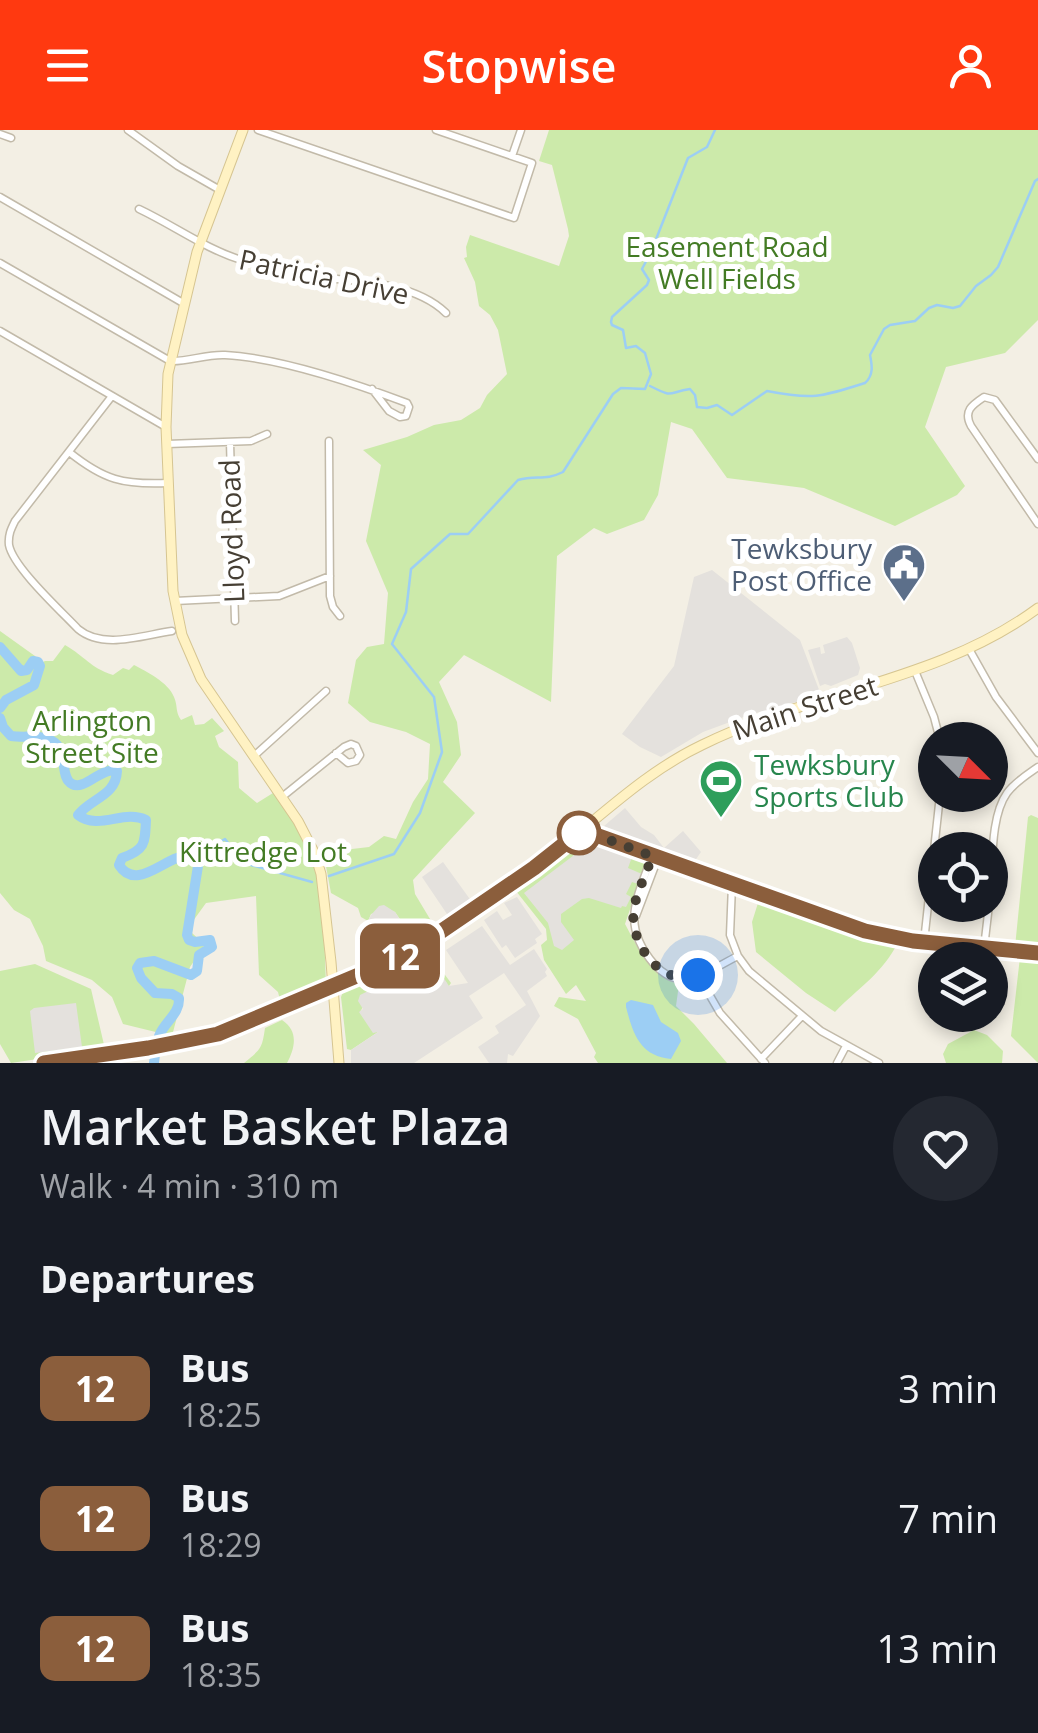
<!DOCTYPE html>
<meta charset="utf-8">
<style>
body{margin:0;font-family:"Open Sans",sans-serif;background:#242831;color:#f1f3f6;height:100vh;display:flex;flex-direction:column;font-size:38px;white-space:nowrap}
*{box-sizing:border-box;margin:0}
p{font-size:32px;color:#9ea1a6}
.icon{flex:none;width:55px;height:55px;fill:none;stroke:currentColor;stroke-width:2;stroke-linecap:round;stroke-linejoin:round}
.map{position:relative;height:933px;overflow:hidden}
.details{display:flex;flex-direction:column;background:#171b24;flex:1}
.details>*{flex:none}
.badge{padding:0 20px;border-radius:15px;font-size:35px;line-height:65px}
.needle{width:65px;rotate:114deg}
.fabs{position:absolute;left:918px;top:592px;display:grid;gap:20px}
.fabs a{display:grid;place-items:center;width:90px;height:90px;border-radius:50%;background:#171b24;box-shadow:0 5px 15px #0003;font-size:50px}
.you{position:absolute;width:50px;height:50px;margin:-25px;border:8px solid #fff;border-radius:50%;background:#1a73e8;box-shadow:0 0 0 15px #1a73e833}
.map>.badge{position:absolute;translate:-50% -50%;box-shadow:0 0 0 5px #fff}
h2{padding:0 40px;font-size:38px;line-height:90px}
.round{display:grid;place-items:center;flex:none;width:105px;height:105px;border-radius:52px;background:#242831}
.headline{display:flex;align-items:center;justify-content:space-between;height:170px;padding:0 40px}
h1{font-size:48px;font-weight:600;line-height:75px}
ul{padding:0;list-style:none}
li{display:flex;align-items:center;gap:30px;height:130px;padding:0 40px}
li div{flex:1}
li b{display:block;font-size:38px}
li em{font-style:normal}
li .badge{min-width:110px;font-weight:700;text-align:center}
header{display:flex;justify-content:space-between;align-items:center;height:130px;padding:0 40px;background:#ff3910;color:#fff;font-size:45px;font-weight:600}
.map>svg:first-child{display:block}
.green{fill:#cceaaa}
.parking{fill:#e4e1dd}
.water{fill:#9ccef4}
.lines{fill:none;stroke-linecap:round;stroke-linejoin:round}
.stream{stroke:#9ccef4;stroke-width:2.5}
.river{stroke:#9ccef4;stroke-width:10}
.minor-casing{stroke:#c2baa9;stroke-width:9}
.tertiary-casing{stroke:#c2baa9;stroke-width:10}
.secondary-casing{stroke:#d6c591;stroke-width:11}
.minor{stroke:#fff;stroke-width:6}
.tertiary{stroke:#fff;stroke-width:8}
.secondary{stroke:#fff2c3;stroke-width:9}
.line-casing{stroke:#fff;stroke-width:22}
.line{stroke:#8b5e3c;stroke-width:15}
.walk{stroke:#463f34;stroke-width:10;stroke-dasharray:0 18}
.stop-dot{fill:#fff;stroke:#8b5e3c;stroke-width:5}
.labels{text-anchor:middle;stroke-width:10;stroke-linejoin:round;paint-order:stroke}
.park-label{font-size:28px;fill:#437b24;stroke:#fff}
.street-label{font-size:28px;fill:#463f34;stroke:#fff}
.service-label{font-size:28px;fill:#4e5e75;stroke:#fff;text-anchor:end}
.leisure-label{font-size:28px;fill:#27864d;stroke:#fff;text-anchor:start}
</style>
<header><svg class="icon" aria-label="menu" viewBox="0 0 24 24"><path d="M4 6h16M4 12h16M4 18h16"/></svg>Stopwise<svg class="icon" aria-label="person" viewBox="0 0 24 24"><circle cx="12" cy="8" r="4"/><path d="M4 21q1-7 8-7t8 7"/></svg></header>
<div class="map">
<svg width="1038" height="933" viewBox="0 0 1038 933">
<rect width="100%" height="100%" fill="#f3efe4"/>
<path class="green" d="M549 0H1038V190L1005 223 946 237 925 297 965 356 957 365 895 396 804 358 727 348 692 299 671 292 658 365 644 390 607 404 594 398 557 426 551 572 464 525 439 552 457 592 461 625 443 652 475 683 413 750 415 764 436 799 415 811 395 782 387 779 371 784 368 791 361 787 358 778 331 763 325 731 352 719 369 717 384 706 396 709 413 672 428 649 430 614 406 602 370 592 348 573 356 530 367 517 384 514 388 463 366 411 381 335 363 320 407 307 434 295 461 290 480 278 487 265 507 244 498 200 490 185 479 176 475 152 464 128 467 127 466 117 470 105 559 136 569 106 568 99 552 35 539 31Z
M0 501 35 526 39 534 45 531H53L65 515C86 527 89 537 113 545L123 538 129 540 134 535C147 542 168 552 174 567 178 576 175 582 181 590L192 585 195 595 204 594 212 588 224 601 215 606 219 617 238 632 239 658 257 673 273 663 308 705 322 747 326 855 281 874 278 862 259 845 256 766 206 773 193 791 192 803 205 815 190 837 172 906 123 894 112 867 92 850 46 831 43 816 30 789 14 780 0 763Z
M1031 685 1038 688V819L1015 817 1028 687Z
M592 712 645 728 646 732 625 794C638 818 651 847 679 854L676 876 694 894 727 933H598L594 927 596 923 578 889 554 876 559 867 586 871 576 855 566 864 544 830 541 815 547 810 546 799 516 761 579 716Z
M758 773 884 814 895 818C878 847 857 859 835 882L806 863 756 822 752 792Z
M425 821 431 826 451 853 449 856 395 849 374 858 360 882 378 902 351 920 347 919 341 867 343 862Z
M1020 827 1038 829V933L1011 906Z
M35 834 91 859 105 919 11 933 0 914V841Z
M282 890C299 901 295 918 287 933H244C261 919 262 919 265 898Z
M974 900 987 905 1003 921 1002 933H946L943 924 948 914Z"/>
<path class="parking" d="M712 440 800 510 821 565 749 585 703 602 661 627 640 617 622 604 674 536 694 447Z
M847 507 852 513 860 538 858 545 831 556 825 554 820 556 808 520 820 517 821 524 825 523 823 515Z
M625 678 641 697 654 705 664 718 683 701 701 722 694 732 630 708 604 696Z
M599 715 632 727 628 738 642 744 638 754 632 752 626 764 631 767 626 777 622 776 621 778 589 768 582 769 561 784V792L574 810 562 820 554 816 548 793 524 763 586 716Z
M443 732 472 772 466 777 467 779 457 785 455 783 449 787 422 747Z
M517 767 542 804 535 809 537 813 515 828 506 815 502 818 484 790 497 781 503 790 512 785 504 773Z
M384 775 395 782 411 806 406 810 405 817 397 821 390 816 368 791 371 785 379 776Z
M482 796 510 835 534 819 547 839 545 842 547 846 527 861 540 886 513 926 508 924 507 933H489L478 917 499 903 495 896 526 875 504 843 469 866 483 888 414 933H351V920L378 902 373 903 359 882 363 879 358 871 360 865 432 830 449 856 468 853 446 820Z
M76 873 82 917 35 923 30 881 34 878Z"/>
<path class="water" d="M631 870 653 875 661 892 678 903 681 911 671 929C640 926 633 904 626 877V873Z"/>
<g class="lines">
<path class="stream" d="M650 256C674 268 666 263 690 259L695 265 697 277 707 278 717 275 732 285 767 261C813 270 821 267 865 253 874 245 872 235 870 225L884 199 890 195 915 191 929 178 937 175 953 178 960 176 976 156 991 145 998 137 1035 51 1038 49
M194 727 225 709 244 733 312 752
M329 746 394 724 420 683 442 622 434 567 392 514 406 482 411 439 450 404H468L518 350C537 345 545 351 563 342L613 264 621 258 645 259 651 244 645 223 636 216 626 218 623 200 612 195 611 192 612 187 647 155 649 150 642 139 651 122 688 28 707 17 715 0"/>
<path class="river" d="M0 517 21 541 27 540 33 531 38 532 40 536 34 555 6 570 0 578
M0 588 3 597 11 606C25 608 39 604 52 611 69 620 59 648 72 654 85 661 100 637 117 641 116 666 91 668 78 685 99 701 124 679 146 690 145 714 145 720 122 728L119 735C134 759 159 734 177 728 183 726 187 727 194 727L198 736 187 805 189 810 195 812 210 810 212 817 199 825 197 841 191 845 154 831 140 833 137 838 141 848 155 863 172 864 179 868C180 884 165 891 159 906 156 915 155 924 154 933"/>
<g class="minor-casing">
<path id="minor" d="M128 0 178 36 220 60
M258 0 514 88 532 33 436 0
M0 4 11 8
M512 26 521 0
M0 67 183 173
M139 79C175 96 205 119 244 131 264 137 284 143 305 146 349 151 412 150 446 183
M0 133 170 231C188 232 206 224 225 225 281 228 354 253 407 273L409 277 406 286 400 287 389 281 372 259
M0 201 166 297
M112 266 15 391C11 399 8 405 9 415 13 437 61 481 78 499 103 520 143 505 172 501
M329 311 330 466 333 477 340 486
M230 312 235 491
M167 314 251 311 267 304
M69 322C104 350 123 355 168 353
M1038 329 995 270 984 267C972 275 963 281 971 296L1038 394
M175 471 279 466 330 446
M969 519 996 567 1038 623
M915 541 934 587 940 610
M254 626 326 561
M282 667 344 617 351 614 356 616 360 625 356 631 348 633 336 623
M652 726C637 769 620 794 654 834 663 844 675 851 688 849 705 846 723 833 738 826
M732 755 730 805 738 826 749 841 821 901 879 933
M990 764C993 735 990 687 1007 663 1015 652 1028 644 1038 637
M636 786 658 728
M924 812 940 665
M984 818 989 775
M698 845 720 883 765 933
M761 929 802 886
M837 933 846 916"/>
</g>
<g class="tertiary-casing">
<path id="tertiary" d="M582 701 865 801 913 811 1038 823"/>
</g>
<g class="secondary-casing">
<path id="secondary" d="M243 0 197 122 168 244 166 297 173 461 182 505 201 549 298 691 315 724 321 744 331 832 339 933
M44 933C101 925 160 919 216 905 245 897 272 881 300 869 335 854 370 841 404 824 449 801 490 769 531 740 589 699 637 646 702 615 811 561 938 552 1038 478"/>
</g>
<use href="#minor" class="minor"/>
<use href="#tertiary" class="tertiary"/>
<use href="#secondary" class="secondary"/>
</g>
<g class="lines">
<g class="line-casing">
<path id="line" d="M44 933 148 918 218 904 366 842 424 813 534 738 582 700 865 801 913 811 1038 823"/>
</g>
<use href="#line" class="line"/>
<path class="walk" d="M579 703 582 700 652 726C647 743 637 761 634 778 628 812 661 859 698 845"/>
</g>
<defs>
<g id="civic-pin" transform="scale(2.25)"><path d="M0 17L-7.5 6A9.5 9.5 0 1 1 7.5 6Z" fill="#5c6f8a" stroke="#fff"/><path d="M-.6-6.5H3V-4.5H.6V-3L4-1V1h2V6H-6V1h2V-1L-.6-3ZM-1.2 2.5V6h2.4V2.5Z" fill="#fff"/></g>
<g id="stadium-pin" transform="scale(2.25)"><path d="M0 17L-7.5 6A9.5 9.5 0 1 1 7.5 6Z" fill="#2e9e5b" stroke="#fff"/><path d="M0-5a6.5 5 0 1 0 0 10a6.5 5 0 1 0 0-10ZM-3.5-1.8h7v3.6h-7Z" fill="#fff"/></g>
</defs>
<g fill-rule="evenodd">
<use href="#civic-pin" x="904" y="435"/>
<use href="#stadium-pin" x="721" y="651"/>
</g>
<circle class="stop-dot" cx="579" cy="703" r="20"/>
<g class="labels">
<g class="park-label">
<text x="727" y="127">Easement Road<tspan x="727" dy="32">Well Fields</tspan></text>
<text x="92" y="601">Arlington<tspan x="92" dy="32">Street Site</tspan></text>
<text x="263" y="732">Kittredge Lot</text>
</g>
<g class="street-label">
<text transform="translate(324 147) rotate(12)" y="10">Patricia Drive</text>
<text transform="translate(232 401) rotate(-92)" y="10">Lloyd Road</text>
<text transform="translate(805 578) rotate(-18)" y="10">Main Street</text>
</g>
<g class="service-label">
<text x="872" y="429">Tewksbury<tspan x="872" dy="32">Post Office</tspan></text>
</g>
<g class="leisure-label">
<text x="754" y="645">Tewksbury<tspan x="754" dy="32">Sports Club</tspan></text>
</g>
</g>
</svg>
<div class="fabs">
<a><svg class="needle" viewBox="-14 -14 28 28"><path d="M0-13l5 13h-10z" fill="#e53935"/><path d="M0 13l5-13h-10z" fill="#9ea1a6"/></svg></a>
<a><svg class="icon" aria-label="locate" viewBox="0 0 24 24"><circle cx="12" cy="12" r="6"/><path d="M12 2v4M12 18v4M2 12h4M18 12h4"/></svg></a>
<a><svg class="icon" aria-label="layers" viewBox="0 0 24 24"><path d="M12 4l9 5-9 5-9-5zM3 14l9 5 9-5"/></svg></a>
</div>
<div class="you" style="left:698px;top:845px"></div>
<b class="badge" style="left:400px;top:826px;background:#8b5e3c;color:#fff">12</b>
</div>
<section class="details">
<div class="headline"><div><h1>Market Basket Plaza</h1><p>Walk · 4 min · 310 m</p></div><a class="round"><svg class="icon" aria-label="heart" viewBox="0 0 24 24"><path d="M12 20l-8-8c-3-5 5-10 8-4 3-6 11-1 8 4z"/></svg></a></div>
<h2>Departures</h2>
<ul>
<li><span class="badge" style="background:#8b5e3c;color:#fff">12</span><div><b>Bus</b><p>18:25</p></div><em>3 min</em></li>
<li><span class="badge" style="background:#8b5e3c;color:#fff">12</span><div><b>Bus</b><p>18:29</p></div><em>7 min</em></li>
<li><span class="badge" style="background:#8b5e3c;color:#fff">12</span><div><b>Bus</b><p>18:35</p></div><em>13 min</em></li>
</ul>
</section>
